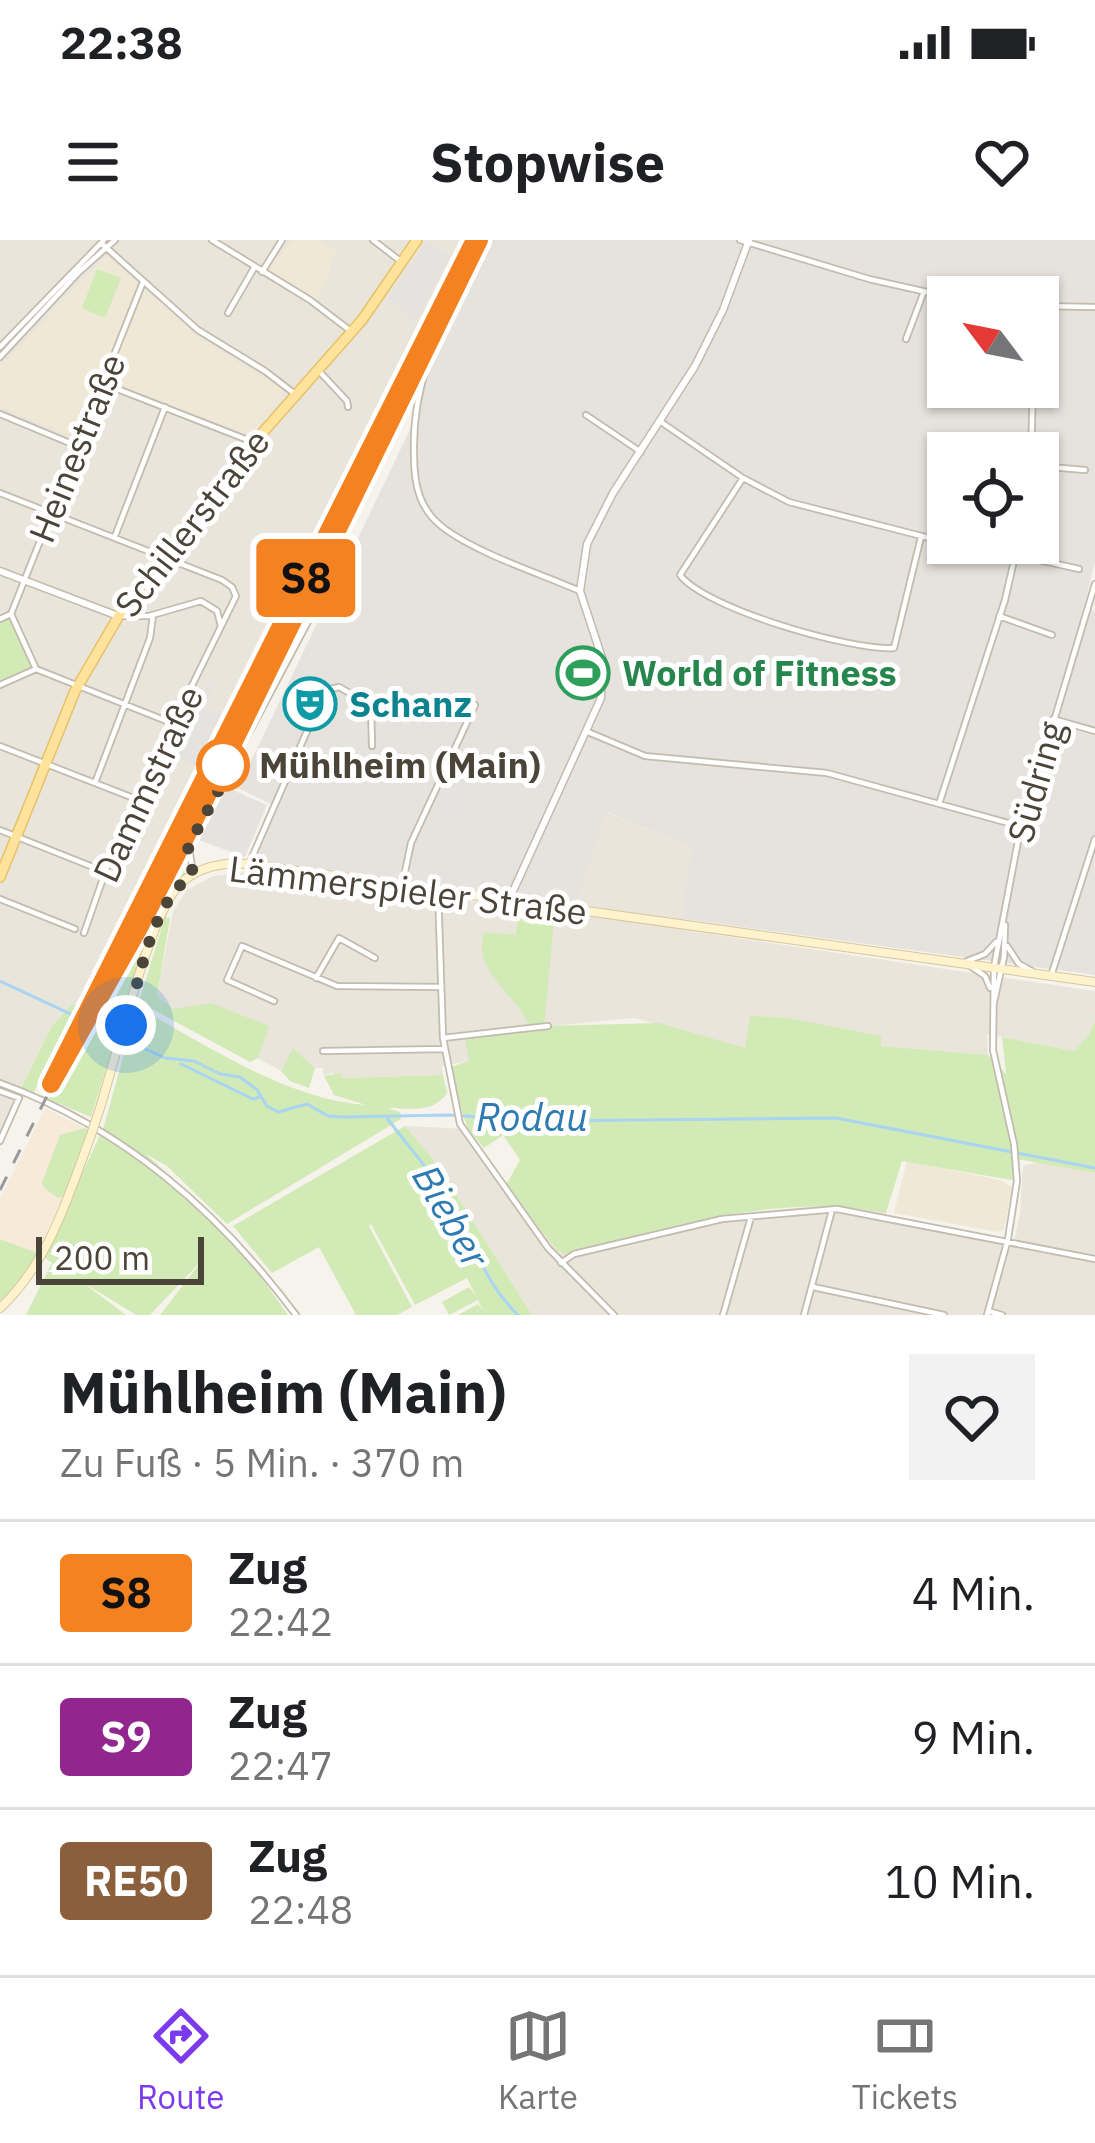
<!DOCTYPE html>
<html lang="de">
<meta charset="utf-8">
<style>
body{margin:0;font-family:"IBM Plex Sans",sans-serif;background:#f2f2f2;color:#202124;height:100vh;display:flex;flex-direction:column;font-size:45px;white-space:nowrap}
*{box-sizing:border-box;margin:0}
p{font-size:39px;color:#757577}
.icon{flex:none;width:66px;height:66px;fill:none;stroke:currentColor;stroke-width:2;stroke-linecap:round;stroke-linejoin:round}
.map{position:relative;height:1075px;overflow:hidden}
.details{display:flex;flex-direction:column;background:#fff;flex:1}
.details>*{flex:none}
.badge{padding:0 24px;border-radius:9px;font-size:42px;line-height:78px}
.needle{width:78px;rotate:302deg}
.tools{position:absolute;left:927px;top:36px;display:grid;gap:24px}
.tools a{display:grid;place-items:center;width:132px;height:132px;border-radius:0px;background:#fff;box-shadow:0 3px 9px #0004;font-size:60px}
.scale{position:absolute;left:36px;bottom:30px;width:168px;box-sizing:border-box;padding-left:12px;border:6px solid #4b4439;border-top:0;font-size:33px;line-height:42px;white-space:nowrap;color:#4b4439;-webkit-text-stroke:9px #fff;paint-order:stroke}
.you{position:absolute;width:60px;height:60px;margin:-30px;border:9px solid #fff;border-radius:50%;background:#1a73e8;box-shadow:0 0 0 18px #1a73e833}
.map>.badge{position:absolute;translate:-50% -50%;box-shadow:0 0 0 6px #fff}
.round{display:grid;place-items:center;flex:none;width:126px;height:126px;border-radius:0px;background:#f2f2f2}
.head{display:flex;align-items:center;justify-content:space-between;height:204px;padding:0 60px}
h1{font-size:57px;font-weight:800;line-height:90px}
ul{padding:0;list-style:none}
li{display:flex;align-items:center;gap:36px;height:144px;padding:0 60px;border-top:3px solid #e0e0e0}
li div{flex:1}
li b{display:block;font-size:45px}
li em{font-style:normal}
li .badge{min-width:132px;font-weight:700;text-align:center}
.status{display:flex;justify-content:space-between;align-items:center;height:84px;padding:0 60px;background:#fff;direction:ltr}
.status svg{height:33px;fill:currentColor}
header{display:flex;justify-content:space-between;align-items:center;height:156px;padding:0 60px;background:#fff;font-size:54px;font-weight:800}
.dock{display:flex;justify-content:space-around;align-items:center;height:168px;border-top:3px solid #e0e0e0;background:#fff;font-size:33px;color:#757577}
.dock a{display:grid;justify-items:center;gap:6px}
.dock .active{color:#7c3aed}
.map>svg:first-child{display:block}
.residential{fill:#eae5da}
.commercial{fill:#f7ead8}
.industrial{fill:#e6e2dd;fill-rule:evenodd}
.education{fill:#efe8d6}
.green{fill:#d2eab5}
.parking{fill:#e5e3e0}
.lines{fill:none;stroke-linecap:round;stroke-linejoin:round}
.stream{stroke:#a9d4f2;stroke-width:3}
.minor-casing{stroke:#c2bbae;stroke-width:8}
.tertiary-casing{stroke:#c2bbae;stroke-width:9}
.secondary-casing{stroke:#d6c79b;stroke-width:10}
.primary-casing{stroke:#e6c16a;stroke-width:12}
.minor{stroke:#fff;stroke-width:4.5}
.tertiary{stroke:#fff;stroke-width:6}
.secondary{stroke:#fff3cd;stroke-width:8}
.primary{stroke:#ffe39c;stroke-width:9}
.rail{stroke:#9a9a9a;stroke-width:3;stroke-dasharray:15 15;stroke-linecap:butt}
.secondary-bridge-casing{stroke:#d6c79b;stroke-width:10;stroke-linecap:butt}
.secondary-bridge{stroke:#fff3cd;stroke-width:8}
.line-casing{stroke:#fff;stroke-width:27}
.line{stroke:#f58220;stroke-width:18}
.walk{stroke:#4b4439;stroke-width:12;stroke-dasharray:0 21.6}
.stop-dot{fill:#fff;stroke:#f58220;stroke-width:6}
.labels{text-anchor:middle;stroke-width:10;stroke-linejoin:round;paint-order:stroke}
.street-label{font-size:36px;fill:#4b4439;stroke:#fff}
.leisure-label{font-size:36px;font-weight:bold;fill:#27864d;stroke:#fff;text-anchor:start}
.culture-label{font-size:36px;font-weight:bold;fill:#0d838f;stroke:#fff;text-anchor:start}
.stop-label{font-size:36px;font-weight:bold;fill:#4b4439;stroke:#fff;text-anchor:start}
.water-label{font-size:39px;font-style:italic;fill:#2e7ab2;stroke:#fff}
</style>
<div class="status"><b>22:38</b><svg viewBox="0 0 49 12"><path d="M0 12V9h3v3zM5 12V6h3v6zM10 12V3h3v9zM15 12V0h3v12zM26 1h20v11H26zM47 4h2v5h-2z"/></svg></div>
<header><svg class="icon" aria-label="menu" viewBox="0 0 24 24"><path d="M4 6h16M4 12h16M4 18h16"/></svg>Stopwise<svg class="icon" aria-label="heart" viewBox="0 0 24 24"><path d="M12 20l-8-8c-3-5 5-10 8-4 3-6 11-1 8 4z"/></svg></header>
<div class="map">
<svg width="1095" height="1075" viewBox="0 0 1095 1075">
<rect width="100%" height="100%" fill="#f6f3ec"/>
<path class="residential" d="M0 0H461L77 766 72 764 51 787 0 893Z
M606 572 692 607 682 690 1095 751V781L1089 795 1074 811 987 794 988 815 880 806V797L746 809 634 778 465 794 469 821 442 826 443 835 341 838 332 833 324 836 323 828H315L294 809 281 831 258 818 268 786 174 769 157 756 173 671 187 650 213 636 247 632 571 674Z
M405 886 468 889 505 947 558 1010 565 1014 714 976 838 964 886 973 885 982 1013 1006 1020 973 1023 926 1039 922 1095 933V1075H532L437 924Z"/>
<path class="commercial" d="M45 868 84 888 60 896 43 942 51 954 64 956 37 1013 0 999V959Z"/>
<path class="industrial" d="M491 0H1095V321L1084 367 1095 371V735L682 679 692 607 607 572 575 665 254 620 277 567 238 548 419 171 428 124ZM948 57H1038V147H948ZM948 213H1038V303H948Z"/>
<path class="education" d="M293 0H319L338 12 331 20 330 30 316 60 268 29Z
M106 16 199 97 283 150V157L257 189 247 194 100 137 75 198 0 167V127Z
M907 921 1000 940 1012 947 1004 989 998 992 894 973Z"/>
<path class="green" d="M97 29 121 38 105 78 82 68Z
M10 376 32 428 0 442V381Z
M184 611V633H187L172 646 153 681 91 877 48 859Z
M506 665 555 672 544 786 659 783 745 808 750 776 788 778 881 796V806L988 815 1006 834 1002 797 1074 811 1089 795 1095 781V933L1017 919V941L902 921 886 973C778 952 670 987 565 1014L558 1011 505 947 520 920 503 895 484 908 468 889 447 828 469 821 464 794 529 786C516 752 472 734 484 692L516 695 518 679 505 677Z
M165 677 170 678 157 756 174 769 211 763 269 786 258 818 250 822 139 762Z
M72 764 77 766 33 854 21 849 51 787Z
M137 767C207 805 285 859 366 865L334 855 324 836 341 833 342 838 443 835 447 853C433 874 410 868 388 868L400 872 401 879 227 984 167 926 146 914 228 990 288 1075H160L204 1018 150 1075H136L81 1041 126 1075H26L52 1023 44 1017 104 886Z
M293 808 315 828 309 848 290 841 281 831Z
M405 886 437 924 532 1075H458L478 1064 483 1071 478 1060 449 1075 442 1062 469 1047 476 1056 467 1038 415 1065 371 984 369 986 412 1067 397 1075H356L319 1007 272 1033 233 986Z
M85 888 88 890 64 956 58 958 45 949 42 943 60 895Z
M0 999 37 1013 21 1041 0 1063Z"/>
<path class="parking" d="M426 1 450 15 416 82 389 59Z
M210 441 215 444 203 466 223 476 197 526 176 517 122 612 120 610Z
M465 506 492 518 463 579 437 567Z
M226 547 267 565 245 617 196 599Z"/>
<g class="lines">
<path class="stream" d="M0 741 165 818 194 821 220 834 240 837 257 850 267 866 278 872 307 864 328 876 344 877 449 875 538 881 836 878 1095 928
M181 824 253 859 259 857
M387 878C410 909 436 937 455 970 478 1009 483 1041 518 1075"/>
<g class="minor-casing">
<path id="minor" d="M212 0 310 60 352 92
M373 0 403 23
M487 0C449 75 411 129 414 216 414 246 420 271 445 289 479 314 541 334 580 351
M740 0 869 39 949 57
M101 3 198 90 265 131 295 154
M262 32 282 0
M1038 66 1095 67
M228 73 254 28
M906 99 923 54
M0 107 104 0
M0 117 79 32 115 0
M318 130 347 161 348 167
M102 143 253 202
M0 174 77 206
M586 175 641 212
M661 182 743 238 789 262 1015 320
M1031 213 1033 147
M1038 226 1085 230
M743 238 680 335C706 369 852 411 894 408L921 297
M0 253 222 340 232 347 236 356 117 598 84 693
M115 296 165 167
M1016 315 1079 329
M11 374 143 42
M118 376H149L201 361 217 371 221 386
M999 376 1052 395
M0 379 11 374 36 429 0 445
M36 429 174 484
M1053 479 1095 491
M588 492 645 516 827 533 1019 586
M0 506 136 559
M95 543 150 398 153 375
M939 564 1005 360 1018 303
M0 590 103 631
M249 624 325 450 339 447 371 465 372 506
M193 634 189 606 336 329
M402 646 411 603 475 465 465 461
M438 650 443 798 460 884 548 1008 614 1075
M0 659 75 689
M1007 706 1019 724 1032 731
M967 721 985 714 996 702
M970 726 985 736 990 748
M1051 736 1095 599
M316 738 339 698 375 718
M274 761 227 740 242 706 337 746 441 747
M994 762 1004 717 1005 685
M443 798 548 786
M323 811 444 809
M0 843C124 888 218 971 296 1075
M0 851 19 858 0 901
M561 1023 574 1014 722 979 837 969 1095 1019
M813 1047 944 1075
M988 1071 1002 1075
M723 1075 751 977
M804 1075 832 970
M987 1075 1008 999 1017 941 1014 904 993 810 994 727 1018 601 1095 344"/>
</g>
<g class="tertiary-casing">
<path id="tertiary" d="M0 331 118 376
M509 660 601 458 602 418 580 351 587 304 613 253 695 126 723 70 749 0"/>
</g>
<g class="secondary-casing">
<path id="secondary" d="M100 868C115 821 150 674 179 645 198 626 224 622 249 624L1095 742
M0 1068C48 1024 69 955 91 895"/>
</g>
<g class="primary-casing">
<path id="primary" d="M0 637 75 451 124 367 219 242 362 80 417 0"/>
</g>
<use href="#minor" class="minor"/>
<use href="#tertiary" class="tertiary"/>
<use href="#secondary" class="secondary"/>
<use href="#primary" class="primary"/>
<path class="rail" d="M0 950 475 0"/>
<g class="secondary-bridge-casing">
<path id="secondary-bridge" d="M91 895 100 868"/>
</g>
<use href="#secondary-bridge" class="secondary-bridge"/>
</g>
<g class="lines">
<g class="line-casing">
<path id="line" d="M475 0 51 844 140 686 216 538 479 0"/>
</g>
<use href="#line" class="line"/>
<path class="walk" d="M126 785C140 739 151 662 193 634L188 607 236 518 223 525"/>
</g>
<defs>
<g id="stadium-ring" transform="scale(2.7)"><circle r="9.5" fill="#fff" stroke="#2e9e5b" stroke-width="1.5"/><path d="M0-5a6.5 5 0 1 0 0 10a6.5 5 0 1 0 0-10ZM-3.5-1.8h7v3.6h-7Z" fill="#2e9e5b"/></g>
<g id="theatre-ring" transform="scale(2.7)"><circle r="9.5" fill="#fff" stroke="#0f9aa8" stroke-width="1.5"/><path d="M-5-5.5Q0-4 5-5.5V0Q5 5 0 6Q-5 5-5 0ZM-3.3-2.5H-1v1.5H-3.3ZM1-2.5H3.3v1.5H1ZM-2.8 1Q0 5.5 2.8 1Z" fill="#0f9aa8"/></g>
</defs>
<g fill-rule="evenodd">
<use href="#stadium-ring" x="583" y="433"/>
<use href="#theatre-ring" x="310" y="464"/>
</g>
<circle class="stop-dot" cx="223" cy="525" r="24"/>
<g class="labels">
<g class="street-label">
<text transform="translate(77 208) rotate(-68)" y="13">Heinestraße</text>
<text transform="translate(192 283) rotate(-52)" y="13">Schillerstraße</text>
<text transform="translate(1036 542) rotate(-74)" y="13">Südring</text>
<text transform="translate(148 544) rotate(-65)" y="13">Dammstraße</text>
<text transform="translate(408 650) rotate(7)" y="13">Lämmerspieler Straße</text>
</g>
<g class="leisure-label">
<text x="622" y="446">World of Fitness</text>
</g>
<g class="culture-label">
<text x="349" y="477">Schanz</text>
</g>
<g class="stop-label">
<text x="259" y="538">Mühlheim (Main)</text>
</g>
<g class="water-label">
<text x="532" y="891">Rodau</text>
<text transform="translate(451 976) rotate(60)" y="14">Bieber</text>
</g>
</g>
</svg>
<div class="tools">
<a><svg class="needle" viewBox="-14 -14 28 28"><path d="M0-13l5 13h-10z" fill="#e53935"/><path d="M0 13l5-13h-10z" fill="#757577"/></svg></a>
<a><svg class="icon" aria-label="locate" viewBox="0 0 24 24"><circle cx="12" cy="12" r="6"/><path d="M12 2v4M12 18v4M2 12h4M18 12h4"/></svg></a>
</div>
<div class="scale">200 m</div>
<div class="you" style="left:126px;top:785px"></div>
<b class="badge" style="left:306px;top:338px;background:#f58220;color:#111">S8</b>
</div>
<section class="details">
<div class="head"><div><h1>Mühlheim (Main)</h1><p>Zu Fuß · 5 Min. · 370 m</p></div><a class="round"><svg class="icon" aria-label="heart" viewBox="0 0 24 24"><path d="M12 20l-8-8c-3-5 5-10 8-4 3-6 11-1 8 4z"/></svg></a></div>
<ul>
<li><span class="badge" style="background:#f58220;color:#111">S8</span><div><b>Zug</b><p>22:42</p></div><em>4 Min.</em></li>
<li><span class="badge" style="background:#91268f;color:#fff">S9</span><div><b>Zug</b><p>22:47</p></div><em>9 Min.</em></li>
<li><span class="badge" style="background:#8b5e3c;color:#fff">RE50</span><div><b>Zug</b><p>22:48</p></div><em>10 Min.</em></li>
</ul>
</section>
<nav class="dock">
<a class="active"><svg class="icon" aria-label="directions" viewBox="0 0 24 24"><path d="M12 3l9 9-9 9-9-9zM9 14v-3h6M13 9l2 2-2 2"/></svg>Route</a>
<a><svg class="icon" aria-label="map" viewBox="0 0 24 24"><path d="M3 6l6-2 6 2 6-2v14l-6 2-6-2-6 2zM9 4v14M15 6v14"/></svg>Karte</a>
<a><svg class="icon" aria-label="tickets" viewBox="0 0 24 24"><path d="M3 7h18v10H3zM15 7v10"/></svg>Tickets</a>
</nav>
